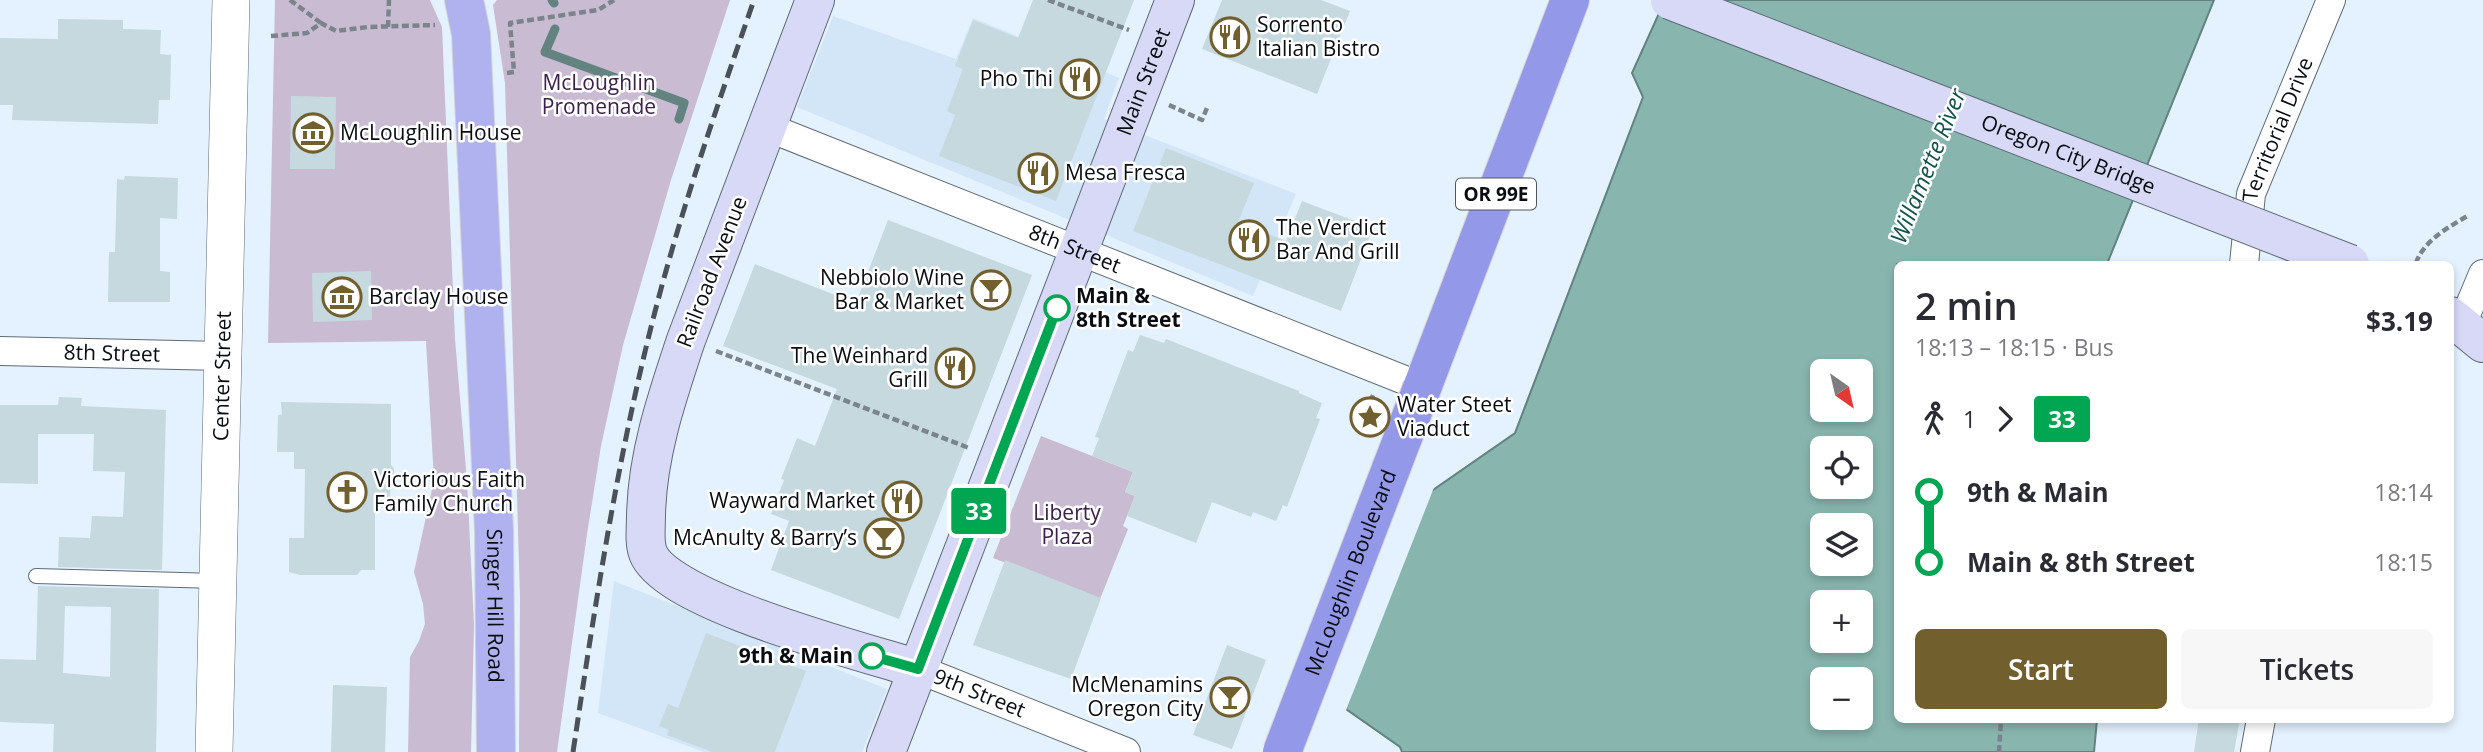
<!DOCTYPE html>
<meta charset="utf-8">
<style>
body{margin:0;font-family:"Open Sans",sans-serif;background:#f7f7f7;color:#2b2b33;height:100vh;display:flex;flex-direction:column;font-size:26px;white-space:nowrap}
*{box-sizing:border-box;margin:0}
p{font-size:23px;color:#7c7c81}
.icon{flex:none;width:38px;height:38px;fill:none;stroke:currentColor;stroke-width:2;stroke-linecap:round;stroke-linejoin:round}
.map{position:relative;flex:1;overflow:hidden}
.panel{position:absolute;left:1894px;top:261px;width:560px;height:462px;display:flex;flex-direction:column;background:#fff;border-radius:10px;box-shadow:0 4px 10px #0003}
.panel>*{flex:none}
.badge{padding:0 14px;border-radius:5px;font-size:24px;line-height:46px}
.needle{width:46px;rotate:146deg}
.controls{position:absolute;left:1810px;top:359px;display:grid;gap:14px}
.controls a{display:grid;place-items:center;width:63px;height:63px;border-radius:10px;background:#fff;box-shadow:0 4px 10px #0003;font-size:35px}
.map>.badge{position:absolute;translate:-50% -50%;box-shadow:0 0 0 4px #fff}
.legs{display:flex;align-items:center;gap:10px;height:77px;padding:0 21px;font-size:23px}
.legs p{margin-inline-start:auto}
.head{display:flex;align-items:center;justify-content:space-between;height:119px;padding:0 21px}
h1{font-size:38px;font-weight:600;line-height:52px}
.action{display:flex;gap:14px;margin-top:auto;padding:14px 21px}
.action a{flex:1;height:80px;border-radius:10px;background:#715f2d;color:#fff;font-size:28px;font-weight:600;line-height:80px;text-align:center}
.action a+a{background:#f7f7f7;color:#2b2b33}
ul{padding:0 21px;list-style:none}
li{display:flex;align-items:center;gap:24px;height:70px;font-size:26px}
li i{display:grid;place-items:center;width:10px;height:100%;margin:0 9px;background:currentColor}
li i::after{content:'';width:18px;height:18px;margin:-9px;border:5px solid;border-radius:50%;background:#fff}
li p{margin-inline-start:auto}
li:first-child i{background:linear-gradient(#0000 50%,currentColor 0)}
li:last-child i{background:linear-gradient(currentColor 50%,#0000 0)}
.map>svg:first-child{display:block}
.built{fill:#d3e6f8}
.green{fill:#c8bbd2}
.water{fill:#88b6af;stroke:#628380;stroke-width:2;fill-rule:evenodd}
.pier{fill:#e4f1fe}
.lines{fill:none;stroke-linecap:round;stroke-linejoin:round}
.stream{stroke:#628380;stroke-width:9}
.building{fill:#c6d9df;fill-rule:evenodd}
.service-casing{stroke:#5f6b76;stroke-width:16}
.minor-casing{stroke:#5f6b76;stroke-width:30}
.tertiary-casing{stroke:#5f6b76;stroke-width:38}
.secondary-casing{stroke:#5f6b76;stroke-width:40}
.primary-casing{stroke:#d3d3d4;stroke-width:40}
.trunk-casing{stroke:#d3d3d4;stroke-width:40}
.path{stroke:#7b848c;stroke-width:4.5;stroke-dasharray:7 3.5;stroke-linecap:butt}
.service{stroke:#fff;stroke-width:14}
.minor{stroke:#fff;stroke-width:28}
.tertiary{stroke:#fff;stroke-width:37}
.secondary{stroke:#d7d9f6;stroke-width:38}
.primary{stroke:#afb2ee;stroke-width:38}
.trunk{stroke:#9498e8;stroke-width:38}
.rail{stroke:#4a5158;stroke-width:5;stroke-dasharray:14 7;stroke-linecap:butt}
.secondary-bridge-casing{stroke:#5f6b76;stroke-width:40;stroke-linecap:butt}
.trunk-bridge-casing{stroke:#d3d3d4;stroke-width:40;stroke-linecap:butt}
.secondary-bridge{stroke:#d7d9f6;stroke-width:38}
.trunk-bridge{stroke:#9498e8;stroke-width:38}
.line-1-casing{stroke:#fff;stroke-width:16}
.line-1{stroke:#00a651;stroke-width:10}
.stop-1-dot{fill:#fff;stroke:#00a651;stroke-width:3.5}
.labels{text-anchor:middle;stroke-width:5;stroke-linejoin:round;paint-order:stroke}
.shield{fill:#fff;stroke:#535658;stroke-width:2}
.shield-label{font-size:19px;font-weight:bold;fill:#090d11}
.poi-label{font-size:21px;fill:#090d11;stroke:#fff;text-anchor:start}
.street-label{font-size:21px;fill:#090d11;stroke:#fff}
.park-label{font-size:21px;fill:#3b214c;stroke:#fff}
.stop-label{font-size:21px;font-weight:bold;fill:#090d11;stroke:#fff;text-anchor:start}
.water-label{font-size:23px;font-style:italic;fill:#11534c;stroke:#fff}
</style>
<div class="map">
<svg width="2483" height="752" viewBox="0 0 2483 752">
<rect width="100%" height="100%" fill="#e4f1fe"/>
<path class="built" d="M833 16 956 59 973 18 1119 78 1104 119 1296 194 1253 296 797 107Z
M614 581 887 689 862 752H704L598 713Z"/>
<path class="green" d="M275 0H430L442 27 455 339 467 481 474 625 471 752H408L410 657 419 641 425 624 423 604 414 572 434 480 426 341 268 343Z
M497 0H730L671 180 623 345 601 446 587 534 557 752H519L520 598 505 83 493 5Z
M1041 436 1133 472 1125 492 1135 496 1123 526 1128 529 1100 599 993 558Z"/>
<path class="water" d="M1665 0H2214L2107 264H1897V719H2097L2094 752H1402L1400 747 1346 709 1423 497 1515 433 1643 97 1632 73ZM1822 371H1860V410H1822ZM1822 448H1860V486H1822ZM1822 525H1860V564H1822ZM1822 602H1860V640H1822ZM1822 679H1860V718H1822Z"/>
<path class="pier" d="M1435 485 1345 713 1343 708 1420 496Z"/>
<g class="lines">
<path class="stream" d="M552 0 554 3
M555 29 545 52 684 103 679 119"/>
</g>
<path class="building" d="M1033 0H1134L1056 201 939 156 955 115 947 111 963 69 955 66 973 20 1018 38Z
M1222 0H1321L1350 11 1317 94 1202 49Z
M58 19 123 20V29L161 30 160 54 171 55 170 100H159L158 124 12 120 13 105H0V38L58 39Z
M291 96 336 97 335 169H290Z
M1166 148 1254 183 1238 222 1286 241 1302 201 1373 228 1341 311 1133 231Z
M125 176 178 178 177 219 160 218V271L170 272V302H108L109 252H115L117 179 124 180Z
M888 220 1032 275 899 619 771 570 789 521 771 514 784 480 781 479 797 438 815 446 837 389 723 346 755 264 856 303Z
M371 271 372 320 313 322 312 273Z
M1140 335 1164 343 1166 339 1299 391V393L1322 403 1316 418 1320 419 1287 507 1283 505 1276 521 1253 512 1251 517 1212 502 1196 543 1127 516 1135 496 1125 492 1133 472 1092 456 1099 438 1095 437 1128 350 1133 352Z
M59 397 82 398 81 406 166 410 162 570 58 567 59 537 90 538 92 516 123 517 125 472 93 471 94 434H38V484L0 483V405H58Z
M281 402 391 404V465L394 468V482L391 486 390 498H375V570H361L357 575H300L289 572V538H304L305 469H294V452H277L278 415 282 414Z
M1005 560 1101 598 1071 679 973 645Z
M38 586 159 589 156 752H53L54 724 0 722V659L36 660ZM65 606 111 607 110 677 63 673Z
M706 633 806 671 775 752H712L667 735 669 730 659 726 668 704 678 708Z
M1227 645 1266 660 1232 749 1193 735Z
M333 685 387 687 385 752H331Z
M2199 719H2240L2234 752H2194Z"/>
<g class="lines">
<g class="service-casing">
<path id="service" d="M36 576 217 581"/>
</g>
<g class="minor-casing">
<g id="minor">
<path id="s1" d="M767 127 1422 387"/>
<path id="s2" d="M2244 264 2251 194 2331 0"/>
<path d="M2462 324 2483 274"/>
<path id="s3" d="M0 351 223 356"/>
<path id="s4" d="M918 669 1126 752"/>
<path d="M2255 752 2261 719"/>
</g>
</g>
<g class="tertiary-casing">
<g id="tertiary">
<path id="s5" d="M214 752 231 0"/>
</g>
</g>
<g class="secondary-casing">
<g id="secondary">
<path d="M815 0 686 340C667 397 647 455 646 516 646 528 644 542 648 553 667 602 865 652 918 669"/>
<path d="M2450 316 2483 343"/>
<path id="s6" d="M886 752 1175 0"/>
</g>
</g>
<g class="primary-casing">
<g id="primary">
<path id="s7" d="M464 0 471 34 494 531 496 752"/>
</g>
</g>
<g class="trunk-casing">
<path id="trunk" d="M1422 388 1570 0"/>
</g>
<path class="path" d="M290 0 321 23
M1048 0 1129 30
M388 27 389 0
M271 36 307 33 321 23 336 31 368 27 435 25
M507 73 514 72 510 23 598 10 614 0
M1169 105 1202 120 1207 108
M2416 263C2424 240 2449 227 2469 215
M716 351 969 448
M1359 431 1373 395
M1999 752 2001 719"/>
<use href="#service" class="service"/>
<use href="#minor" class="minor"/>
<use href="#tertiary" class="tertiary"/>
<use href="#secondary" class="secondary"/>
<use href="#primary" class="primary"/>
<use href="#trunk" class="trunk"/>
<path class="rail" d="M573 752C597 593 621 433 664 278 690 184 722 92 754 0"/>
<g class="secondary-bridge-casing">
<g id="secondary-bridge">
<path id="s8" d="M1670 0 2350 264"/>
</g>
</g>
<g class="trunk-bridge-casing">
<g id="trunk-bridge">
<path id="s9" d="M1282 752 1422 388"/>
</g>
</g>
<use href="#secondary-bridge" class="secondary-bridge"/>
<use href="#trunk-bridge" class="trunk-bridge"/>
</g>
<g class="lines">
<g class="line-1-casing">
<path id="line-1" d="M872 656 918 669 1057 308"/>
</g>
<use href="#line-1" class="line-1"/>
</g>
<defs>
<g id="restaurant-ring" transform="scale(2.0125)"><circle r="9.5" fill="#fff" stroke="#715f2d" stroke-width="1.5"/><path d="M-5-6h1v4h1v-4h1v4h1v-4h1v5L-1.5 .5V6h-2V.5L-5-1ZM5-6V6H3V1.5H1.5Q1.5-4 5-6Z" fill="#715f2d"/></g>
<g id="museum-ring" transform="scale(2.0125)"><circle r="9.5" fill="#fff" stroke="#715f2d" stroke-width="1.5"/><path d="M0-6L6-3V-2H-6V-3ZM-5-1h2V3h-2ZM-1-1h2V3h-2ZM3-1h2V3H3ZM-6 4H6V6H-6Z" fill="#715f2d"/></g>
<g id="bar-ring" transform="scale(2.0125)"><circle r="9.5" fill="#fff" stroke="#715f2d" stroke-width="1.5"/><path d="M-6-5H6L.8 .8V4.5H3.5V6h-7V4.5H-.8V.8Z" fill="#715f2d"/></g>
<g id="sight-ring" transform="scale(2.0125)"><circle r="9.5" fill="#fff" stroke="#715f2d" stroke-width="1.5"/><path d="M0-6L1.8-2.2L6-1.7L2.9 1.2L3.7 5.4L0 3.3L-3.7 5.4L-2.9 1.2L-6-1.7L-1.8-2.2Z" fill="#715f2d"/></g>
<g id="church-ring" transform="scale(2.0125)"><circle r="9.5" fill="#fff" stroke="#715f2d" stroke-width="1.5"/><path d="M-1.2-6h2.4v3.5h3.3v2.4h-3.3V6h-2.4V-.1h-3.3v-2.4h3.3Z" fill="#715f2d"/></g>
</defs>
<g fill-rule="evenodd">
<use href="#restaurant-ring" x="1230" y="37"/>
<use href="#restaurant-ring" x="1080" y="79"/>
<use href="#museum-ring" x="313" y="133"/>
<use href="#restaurant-ring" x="1038" y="173"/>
<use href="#restaurant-ring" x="1249" y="240"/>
<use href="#bar-ring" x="991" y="290"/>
<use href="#museum-ring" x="342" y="297"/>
<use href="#restaurant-ring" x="955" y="368"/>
<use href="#sight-ring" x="1370" y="417"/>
<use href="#church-ring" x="347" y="492"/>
<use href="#restaurant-ring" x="902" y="501"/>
<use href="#bar-ring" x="884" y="538"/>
<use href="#bar-ring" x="1230" y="697"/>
</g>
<g class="stop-1-dot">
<circle cx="1057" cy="308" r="12"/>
<circle cx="872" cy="656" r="12"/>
</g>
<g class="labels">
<rect class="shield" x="1456" y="178.5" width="80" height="31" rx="5"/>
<g class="shield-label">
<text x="1496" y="201">OR 99E</text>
</g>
<g class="poi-label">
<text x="1257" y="32">Sorrento<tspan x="1257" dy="24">Italian Bistro</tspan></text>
<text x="1053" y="86" text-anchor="end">Pho Thi</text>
<text x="340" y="140">McLoughlin House</text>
<text x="1065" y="180">Mesa Fresca</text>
<text x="1276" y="235">The Verdict<tspan x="1276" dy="24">Bar And Grill</tspan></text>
<text x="964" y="285" text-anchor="end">Nebbiolo Wine<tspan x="964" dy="24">Bar &amp; Market</tspan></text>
<text x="369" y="304">Barclay House</text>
<text x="928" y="363" text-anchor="end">The Weinhard<tspan x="928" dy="24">Grill</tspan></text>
<text x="1397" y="412">Water Steet<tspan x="1397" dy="24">Viaduct</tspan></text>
<text x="374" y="487">Victorious Faith<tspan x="374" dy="24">Family Church</tspan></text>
<text x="875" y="508" text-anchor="end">Wayward Market</text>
<text x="857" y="545" text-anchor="end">McAnulty &amp; Barry’s</text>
<text x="1203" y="692" text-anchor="end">McMenamins<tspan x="1203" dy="24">Oregon City</tspan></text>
</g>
<g class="street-label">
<text dy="7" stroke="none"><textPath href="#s6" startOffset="718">Main Street</textPath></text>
<text dy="7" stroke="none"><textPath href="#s2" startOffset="140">Territorial Drive</textPath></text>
<text dy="7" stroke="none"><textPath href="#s8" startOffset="427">Oregon City Bridge</textPath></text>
<text dy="7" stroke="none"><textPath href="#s1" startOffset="331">8th Street</textPath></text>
<text transform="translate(712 272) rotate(-69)" y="7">Railroad Avenue</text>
<text dy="7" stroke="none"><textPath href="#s3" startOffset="112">8th Street</textPath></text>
<text dy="7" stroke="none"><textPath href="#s5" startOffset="376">Center Street</textPath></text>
<text dy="7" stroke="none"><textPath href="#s9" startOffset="192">McLoughlin Boulevard</textPath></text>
<text dy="7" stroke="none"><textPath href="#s7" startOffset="607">Singer Hill Road</textPath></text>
<text dy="7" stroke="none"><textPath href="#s4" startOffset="66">9th Street</textPath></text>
</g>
<g class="park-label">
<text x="599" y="90">McLoughlin<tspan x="599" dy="24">Promenade</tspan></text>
<text x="1067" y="520">Liberty<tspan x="1067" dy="24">Plaza</tspan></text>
</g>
<g class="stop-label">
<text x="1076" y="303">Main &amp;<tspan x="1076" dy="24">8th Street</tspan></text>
<text x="853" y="663" text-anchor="end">9th &amp; Main</text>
</g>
<g class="water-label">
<text transform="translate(1928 166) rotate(-68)" y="8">Willamette River</text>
</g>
</g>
</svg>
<div class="controls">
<a><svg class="needle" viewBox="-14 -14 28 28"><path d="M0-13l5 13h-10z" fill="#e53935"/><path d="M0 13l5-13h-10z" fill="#7c7c81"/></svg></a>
<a><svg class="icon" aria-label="locate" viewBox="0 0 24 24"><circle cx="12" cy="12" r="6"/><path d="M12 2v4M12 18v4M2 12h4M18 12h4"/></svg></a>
<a><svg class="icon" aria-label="layers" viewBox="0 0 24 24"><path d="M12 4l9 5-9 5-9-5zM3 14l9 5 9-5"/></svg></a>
<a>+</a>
<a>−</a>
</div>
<b class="badge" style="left:979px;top:511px;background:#00a651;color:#fff">33</b>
<section class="panel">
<div class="head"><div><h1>2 min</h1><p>18:13 – 18:15 · Bus</p></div><b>$3.19</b></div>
<div class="legs"><svg class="icon" aria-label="walk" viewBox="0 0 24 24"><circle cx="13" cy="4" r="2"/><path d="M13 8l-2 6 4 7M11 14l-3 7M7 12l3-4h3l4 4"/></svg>1<svg class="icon" aria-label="forward" viewBox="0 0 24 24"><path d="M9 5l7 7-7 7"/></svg><b class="badge" style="background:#00a651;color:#fff">33</b></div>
<ul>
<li><i style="color:#00a651"></i><b>9th &amp; Main</b><p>18:14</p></li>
<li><i style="color:#00a651"></i><b>Main &amp; 8th Street</b><p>18:15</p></li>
</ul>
<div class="action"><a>Start</a><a>Tickets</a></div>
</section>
</div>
